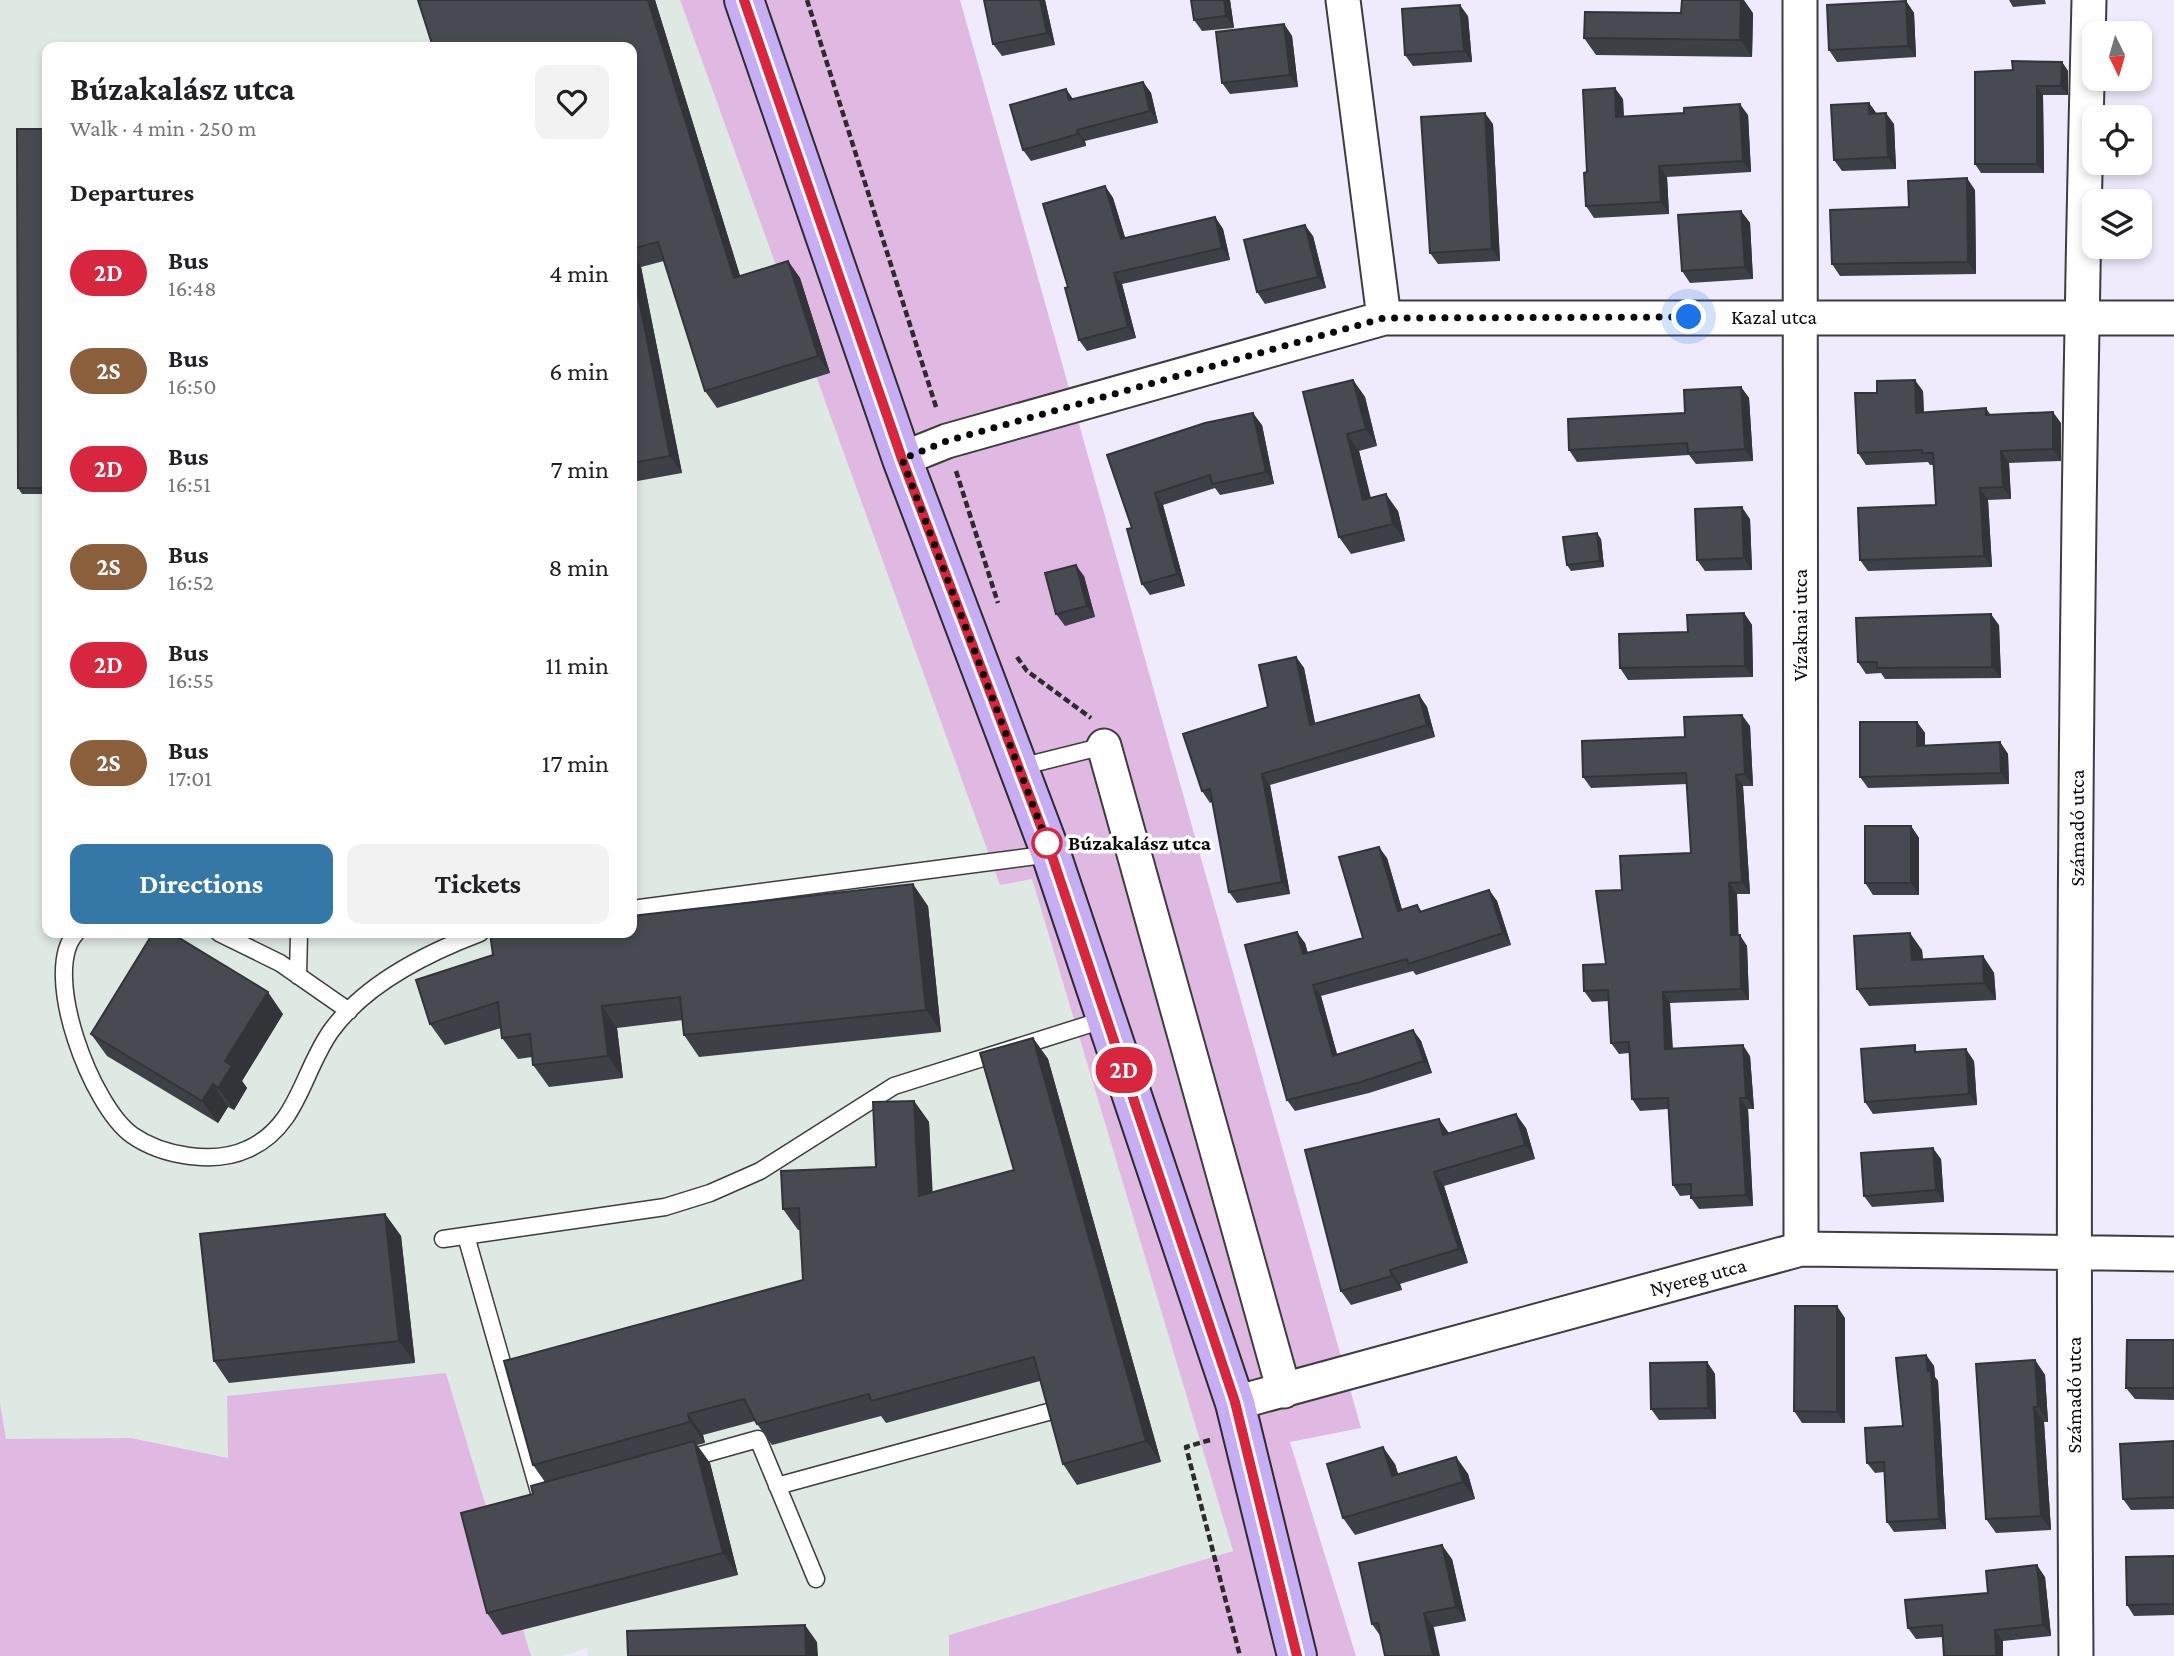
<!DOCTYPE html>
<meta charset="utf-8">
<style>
body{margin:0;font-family:"Crimson Pro",serif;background:#f2f2f2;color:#202124;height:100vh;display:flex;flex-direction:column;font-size:26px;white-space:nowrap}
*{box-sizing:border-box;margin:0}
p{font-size:23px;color:#757577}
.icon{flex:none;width:38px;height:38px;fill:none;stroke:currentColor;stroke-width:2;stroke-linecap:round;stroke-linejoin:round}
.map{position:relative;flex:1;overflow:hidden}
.sheet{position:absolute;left:42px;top:42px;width:595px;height:896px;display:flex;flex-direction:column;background:#fff;border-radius:14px;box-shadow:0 4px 10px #0003}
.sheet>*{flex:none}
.badge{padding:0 14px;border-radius:23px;font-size:24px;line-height:46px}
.needle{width:46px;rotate:175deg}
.buttons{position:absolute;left:2082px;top:21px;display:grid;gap:14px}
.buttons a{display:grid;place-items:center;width:70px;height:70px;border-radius:14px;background:#fff;box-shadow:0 4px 10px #0003;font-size:35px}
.you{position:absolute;width:35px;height:35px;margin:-18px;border:5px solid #fff;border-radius:50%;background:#1a73e8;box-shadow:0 0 0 10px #1a73e833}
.map>.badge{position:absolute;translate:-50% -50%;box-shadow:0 0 0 4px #fff}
h2{padding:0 28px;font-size:26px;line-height:63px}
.round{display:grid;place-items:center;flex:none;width:74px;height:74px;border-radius:14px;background:#f2f2f2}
.head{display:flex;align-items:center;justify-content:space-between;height:119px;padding:0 28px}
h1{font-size:33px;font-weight:700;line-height:52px}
.button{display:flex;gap:14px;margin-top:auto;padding:14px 28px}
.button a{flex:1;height:80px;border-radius:14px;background:#3578a8;color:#fff;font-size:28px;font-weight:700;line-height:80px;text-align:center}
.button a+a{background:#f2f2f2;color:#202124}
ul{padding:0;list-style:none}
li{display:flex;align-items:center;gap:21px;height:98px;padding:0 28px}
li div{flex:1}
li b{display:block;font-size:26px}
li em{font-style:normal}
li .badge{min-width:77px;font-weight:700;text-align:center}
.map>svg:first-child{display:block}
.industrial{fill:#dfe9e3;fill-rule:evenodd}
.green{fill:#e0b9e2}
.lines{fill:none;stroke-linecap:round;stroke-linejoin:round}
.lane-casing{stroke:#3d3d3d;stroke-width:19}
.street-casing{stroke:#3d3d3d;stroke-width:37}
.secondary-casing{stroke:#2c2c2c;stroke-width:42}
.path{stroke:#2c2c2c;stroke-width:4.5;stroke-dasharray:7 3.5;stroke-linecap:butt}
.lane{stroke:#fff;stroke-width:16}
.street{stroke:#fff;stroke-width:33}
.secondary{stroke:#c7adf4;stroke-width:38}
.wall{fill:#3e4047}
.shaded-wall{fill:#323439}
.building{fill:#484a52;stroke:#323439;stroke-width:2}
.line-casing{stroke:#fff;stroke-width:16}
.line{stroke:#d7263d;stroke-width:10}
.walk{stroke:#0a0a0a;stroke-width:7;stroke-dasharray:0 12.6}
.stop-dot{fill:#fff;stroke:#d7263d;stroke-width:3.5}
.labels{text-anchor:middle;stroke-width:7;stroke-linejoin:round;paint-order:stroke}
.street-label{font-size:21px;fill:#0a0a0a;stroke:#fff}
.stop-label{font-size:21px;font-weight:bold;fill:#0a0a0a;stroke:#fff;text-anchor:start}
</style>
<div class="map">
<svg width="2174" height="1656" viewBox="0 0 2174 1656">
<rect width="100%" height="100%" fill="#efebfc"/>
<path class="industrial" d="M0 0H680L1000 884 1032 879 1233 1551 949 1635V1656H588L587 1648 564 1656H531L446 1373 228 1458 131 1438 6 1440 0 1403ZM47 47H632V933H47Z"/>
<path class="green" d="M680 0H960L1361 1428 1290 1442 1356 1656H949V1635L1233 1551 1032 879 1000 885Z
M446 1373 531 1656H0V1403L6 1439 131 1438 228 1458 227 1396Z"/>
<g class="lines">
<g class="lane-casing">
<path id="lane" d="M1020 767 1104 746
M632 909 1051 854
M76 933C40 972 92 1107 132 1135 162 1156 214 1165 248 1149 298 1127 302 1072 331 1031 365 984 427 953 480 933
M219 933 280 963 349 1011
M298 976 299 933
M466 1236 541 1499H544
M443 1239 665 1207 710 1193 760 1171 894 1086 1106 1019
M683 1460 758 1439 816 1579
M777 1486 1048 1412"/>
</g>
<g class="street-casing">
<path id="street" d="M1343 0 1384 318
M1800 0 1801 1249
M902 459 947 441 1384 318H2174
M1104 746 1284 1391
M1235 1403 1801 1249 2174 1254
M2076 1656C2072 1104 2075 552 2089 0"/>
</g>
<g class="secondary-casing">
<path id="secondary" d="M744 0 902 459 1051 854 1235 1403 1297 1656"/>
</g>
<path class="path" d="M807 0 937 410
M956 471 998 603
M1017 657 1027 671 1091 718
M1210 1440 1186 1447 1240 1656"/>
<use href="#lane" class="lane"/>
<use href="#street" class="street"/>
<use href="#secondary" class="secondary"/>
</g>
<path class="wall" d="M655 0 740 276 788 261 800 278 830 373 717 408 705 391 664 261 641 267 682 473 632 482V47Z
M1045 0 1055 45 1002 56 993 44Z
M1191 0H1230L1234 28 1202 31 1194 20Z
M2009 0H2045L2046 4 2013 7Z
M1906 1 1914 13 1916 57 1837 62 1829 50Z
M1753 13 1752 57 1596 55 1584 38Z
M1468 16 1472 62 1413 66 1405 55Z
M1284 24 1292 36 1298 87 1230 94 1222 83Z
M2062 62 2068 71V95H2043L2044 173H1981L1975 164 2013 70Z
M1143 82 1151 93 1158 123 1085 141 1086 146 1031 161 1023 150 1066 89 1073 99Z
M1623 99 1624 117 1748 115 1751 172 1667 177 1669 214 1594 218 1586 206 1587 172Z
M1869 103 1876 113 1894 124 1896 169 1842 171 1834 160Z
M1493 124 1500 261 1438 264 1430 253Z
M47 129V494H22L18 488Z
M1105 186 1113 198 1125 238 1215 217 1223 229 1230 260 1122 284 1136 338 1087 351 1079 340 1068 287Z
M1975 190 1976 274 1840 276 1832 264Z
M1741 211 1750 223 1753 279 1690 283 1682 271Z
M1313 236 1326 288 1265 304 1257 292Z
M1353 380 1365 397 1377 446 1359 451 1371 498 1398 511 1405 541 1351 554 1339 537 1303 392Z
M1741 387 1749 398 1753 461 1696 464 1689 455 1577 462 1569 450 1685 413Z
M1923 391 1924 412 1986 408 1990 414 2061 423V461L2009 463 2011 499 1988 500 1992 567 1868 571 1860 560 1936 505 1934 465H1930L1928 462 1866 465 1858 453 1877 393Z
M1262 425 1274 484 1220 495 1215 488 1163 505 1185 586 1150 595 1142 584 1132 528 1107 455Z
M1750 519 1752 570 1705 571 1697 560Z
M1601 539 1604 567 1571 571 1567 565Z
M1084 576 1095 617 1065 626 1056 614Z
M1744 613 1752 625 1753 677 1628 680 1620 668 1688 632Z
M1999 625 2001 678 1885 679 1881 673 1866 674 1858 662Z
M1296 657 1304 668 1315 724 1419 695 1427 707 1435 737 1270 785 1290 894 1237 903 1229 892 1212 802 1210 803 1202 791 1268 707Z
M1917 722 1925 733V746L2000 742 2008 754 2009 784 1868 788 1860 777Z
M1750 726 1753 786H1743L1750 894H1737L1738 935 1747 946 1749 1000 1670 1003 1673 1049 1750 1056 1754 1109H1748L1753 1206 1699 1209 1691 1198V1195L1680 1196 1673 1185 1668 1109 1640 1111 1632 1099 1629 1053 1619 1054 1611 1043 1609 1001 1592 1002 1584 991 1606 964 1622 890 1691 853 1687 784 1591 788 1583 777 1685 737Z
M1911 826 1919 838V895H1873L1865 883Z
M1387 858 1402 910 1417 905 1422 912 1489 890 1497 901 1511 945 1416 975 1413 971 1321 996 1337 1055 1413 1030 1421 1041 1432 1073 1369 1093 1295 1111 1287 1100 1305 943 1308 953 1363 938Z
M928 906 941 1032 699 1057 684 1035 683 1020 617 1028 623 1078 549 1087 533 1065 532 1057 518 1059 502 1038 501 1028 445 1045 430 1024 416 980Z
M1922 950 1923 959 1983 956 1994 973 1996 1000 1869 1006 1857 989Z
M283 1014 242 1081 247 1088 234 1110 228 1107 218 1123 107 1056 91 1034Z
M1033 1038 1048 1059 1161 1462 1077 1485 1063 1464 1040 1381 886 1423 881 1416 772 1445 755 1421 703 1435 705 1443 697 1445 710 1463 738 1575 502 1635 487 1613 545 1482 533 1465 803 1280 800 1230H798L783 1209 876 1167 914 1101 929 1122 932 1192 1014 1170Z
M1920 1052 1974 1061 1977 1105 1873 1114 1865 1102Z
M1526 1128 1535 1159 1444 1186 1468 1263 1400 1284 1402 1290 1351 1305 1341 1291 1449 1133Z
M1941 1159 1944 1202 1872 1207 1864 1196Z
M385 1214 401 1236 415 1363 229 1383 214 1361Z
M1845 1318V1423H1802L1794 1411Z
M2174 1340V1400L2135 1399 2126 1388Z
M1926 1355 1934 1366 1935 1377 1938 1381 1946 1529 1894 1532 1887 1522 1884 1472 1875 1473 1867 1463 1903 1426Z
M2035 1360 2045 1375 2048 1422H2044L2051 1530 1996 1533 1986 1519Z
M1707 1362 1715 1374 1716 1419 1659 1420 1651 1409Z
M2174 1441V1509L2131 1510 2123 1499Z
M1456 1457 1468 1474 1475 1499 1355 1535 1343 1518 1395 1464 1398 1474Z
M2174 1556V1615L2134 1616 2127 1605Z
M1452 1559 1466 1621 1381 1637 1372 1624Z
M2045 1577 2051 1636 2003 1641 1943 1637 1916 1639 1908 1628 1988 1593Z"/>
<path class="shaded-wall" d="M648 0H655L746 295 734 278Z
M1040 0H1045L1055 45 1047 33Z
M1224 0H1230L1234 28 1226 16Z
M1741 0H1744L1753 13 1752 57 1740 40Z
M1906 1 1914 13 1916 57 1908 46Z
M1460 5 1468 16 1472 62 1464 51Z
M1284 24 1292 36 1298 87 1290 75Z
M2062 62 2068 71V95L2061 86Z
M1143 82 1151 93 1158 123 1150 111Z
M2037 86 2043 95 2044 173 2037 164Z
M1615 88 1623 99 1624 129 1616 117Z
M1066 89 1074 101 1069 100Z
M1869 103 1877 114H1869Z
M1740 104 1748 115 1751 172 1743 161Z
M1485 113 1493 124 1500 261 1492 249Z
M1886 113 1894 124 1896 169 1888 157Z
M1077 130 1085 141 1086 146 1078 134Z
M1659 166 1667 177 1669 214 1661 202Z
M1967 178 1975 190 1976 274 1968 262Z
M1105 186 1113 198 1129 250 1121 239Z
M1741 211 1750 223 1753 279 1745 267Z
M1215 217 1223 229 1230 260 1222 248Z
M1305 225 1313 236 1326 288 1318 277Z
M632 254 641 267 682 473 670 456 632 264Z
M788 261 800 278 830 373 818 356Z
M1114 273 1122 284 1136 338 1128 327Z
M1353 380 1365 397 1377 446 1366 429Z
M1915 380 1923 391 1924 424 1916 413Z
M1741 387 1749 398 1753 461 1745 449Z
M2053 412 2061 423V461L2053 449Z
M1253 413 1262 425 1274 484 1266 472Z
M1347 434 1359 451 1375 517 1363 500Z
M2001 451 2009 463 2011 499 2003 487Z
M1980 488 1988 500 1992 567 1984 556Z
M1155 493 1163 505 1185 586 1177 574Z
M1386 494 1398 511 1405 541 1393 524Z
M1742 507 1750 519 1752 570 1744 558Z
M1597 533 1601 539 1604 567 1600 561Z
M1076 565 1084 576 1095 617 1087 606Z
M1744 613 1752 625 1753 677 1745 666Z
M1991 614 1999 625 2001 678 1992 667Z
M1296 657 1304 668 1318 737 1310 725Z
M1419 695 1427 707 1435 737 1427 725Z
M1742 715 1750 726 1753 786 1745 774Z
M1917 722 1925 733V758L1917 746Z
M2000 742 2008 754 2009 784 2001 773Z
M1262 774 1270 785 1290 894 1282 882Z
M1736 775 1743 786 1750 894 1742 882Z
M1911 826 1919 838V895L1911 883Z
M1379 847 1387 858 1406 923 1398 911Z
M1729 883 1737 894 1739 946 1731 935Z
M913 884 928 906 941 1032 926 1010Z
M1489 890 1497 901 1511 945 1503 933Z
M1297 932 1305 943 1311 966 1303 954Z
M1910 933 1922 950 1924 977 1912 960Z
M1740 935 1747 946 1749 1000 1741 989Z
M1983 956 1994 973 1996 1000 1984 983Z
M1313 985 1321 996 1341 1068 1333 1056Z
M268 992 283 1014 242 1081 247 1088 234 1110 218 1088 225 1061Z
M1663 992 1670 1003 1673 1060 1665 1049Z
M602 1006 617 1028 623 1078 608 1056Z
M1413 1030 1421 1041 1432 1073 1424 1061Z
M1033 1038 1048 1059 1161 1462 1146 1441Z
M1743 1045 1750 1056 1754 1109 1746 1098Z
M1966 1049 1974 1061 1977 1105 1969 1094Z
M213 1084 228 1107 218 1123 202 1101Z
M1740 1098 1748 1109 1753 1206 1746 1195Z
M914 1101 929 1122 934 1217 919 1196Z
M1516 1114 1526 1128 1535 1159 1525 1145Z
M1439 1119 1449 1133 1443 1135Z
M1933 1148 1941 1159 1944 1202 1936 1190Z
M1434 1172 1444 1186 1468 1263 1459 1249Z
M385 1214 401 1236 415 1363 399 1341Z
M1390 1270 1400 1284 1402 1290 1392 1276Z
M1837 1306 1845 1318V1423L1837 1412Z
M1926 1355 1934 1366 1935 1377 1938 1381 1946 1529 1939 1519Z
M2035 1360 2045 1375 2048 1422 2038 1407Z
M1707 1362 1715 1374 1716 1419 1708 1408Z
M2034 1407 2044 1422 2051 1530 2041 1516Z
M688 1414 703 1435 705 1443 690 1422Z
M694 1441 710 1463 738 1575 723 1553Z
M1383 1447 1395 1464 1404 1493 1392 1476Z
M1456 1457 1468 1474 1475 1499 1463 1482Z
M1442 1545 1452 1559 1466 1621 1456 1607Z
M2037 1565 2045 1577 2051 1636 2043 1625Z
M1424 1613 1434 1628 1440 1656H1433Z
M805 1625 817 1642 818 1656H806Z
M1995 1630 2003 1641V1656H1996Z"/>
<path class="building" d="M418 0H648L734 278 788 261 818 356 705 391 658 242 632 249V47H433Z
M984 0H1040L1047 33 993 44Z
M1191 0H1224L1226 16 1194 20Z
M1682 0H1741L1740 40 1584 38 1585 12 1681 13Z
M1906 1 1908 46 1829 50 1827 5Z
M1460 5 1464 51 1405 55 1402 9Z
M1284 24 1290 75 1222 83 1216 32Z
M2012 61 2062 62 2061 86H2037V164H1975V72L2013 70Z
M1143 82 1150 111 1077 130 1078 134 1023 150 1010 105 1066 89 1069 100Z
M1615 88 1616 117 1684 113V108L1740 104 1743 161 1659 166 1661 202 1586 206 1584 173 1587 172 1583 90Z
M1869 103V114L1886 113 1888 157 1834 160 1831 105Z
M1485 113 1492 249 1430 253 1421 117Z
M17 129H47V488H18Z
M1967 178 1968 262 1832 264 1830 210 1909 207 1908 181Z
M1105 186 1121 239 1215 217 1222 248 1114 273 1128 327 1079 340 1065 288 1068 287 1043 204Z
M1741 211 1745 267 1682 271 1678 215Z
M1305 225 1318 277 1257 292 1244 240Z
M632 264 670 456 632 463Z
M1353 380 1366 429 1347 434 1363 500 1386 494 1393 524 1339 537 1303 392Z
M1915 380 1916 413 1986 408V415L2053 412V449L2001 451 2003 487 1980 488 1984 556 1860 560 1858 508 1936 505 1933 453H1922V450L1858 453 1855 393H1877V381Z
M1741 387 1745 449 1688 453 1687 443 1569 450 1568 419 1685 413 1684 390Z
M1253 413 1266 472 1212 484 1210 475 1155 493 1177 574 1142 584 1127 529 1132 528 1107 455 1205 423Z
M1742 507 1744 558 1697 560 1695 509Z
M1597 533 1600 561 1567 565 1563 537Z
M1076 565 1087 606 1056 614 1045 573Z
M1744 613 1745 666 1620 668 1619 634 1688 632 1687 615Z
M1991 614 1992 667 1877 668V662H1858L1856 618Z
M1296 657 1310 725 1419 695 1427 725 1262 774 1282 882 1229 892 1210 789 1202 791 1183 734 1268 707 1259 665Z
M1742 715 1745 774 1736 775 1742 882 1729 883 1731 935H1740L1741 989 1663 992 1665 1049 1743 1045 1746 1098H1740L1746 1195 1691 1198V1184L1673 1185 1668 1098 1632 1099 1629 1042 1611 1043 1608 990 1584 991 1583 965 1606 964 1596 891 1622 890 1620 856 1691 853 1686 773 1583 777 1582 741 1685 737 1684 717Z
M1860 722H1917V746L2000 742 2001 773 1860 777Z
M1865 826H1911V883H1865Z
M1379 847 1398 911 1417 905 1420 912 1489 890 1503 933 1408 964 1407 959 1313 985 1333 1056 1413 1030 1424 1061 1361 1082 1287 1100 1245 945 1297 932 1303 954 1363 938 1339 857Z
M913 884 926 1010 684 1035 680 997 602 1006 608 1056 533 1065 530 1034 502 1038 498 1002 430 1024 416 980 493 955 490 933H632V916Z
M153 933H171L268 992 225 1061 232 1066 218 1088 213 1084 202 1101 91 1034Z
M1910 933 1912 960 1983 956 1984 983 1857 989 1854 936Z
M1033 1038 1146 1441 1063 1464 1034 1357 871 1401 869 1394 757 1424 744 1399 688 1414 690 1422 533 1465 504 1361 803 1280 799 1208 783 1209 781 1171 876 1167 873 1102 914 1101 919 1196 1014 1170 980 1053Z
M1915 1045V1052L1966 1049 1969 1094 1865 1102 1861 1049Z
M1516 1114 1525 1145 1434 1172 1459 1249 1390 1270 1392 1276 1341 1291 1305 1150 1439 1119 1443 1135Z
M1933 1148 1936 1190 1864 1196 1861 1153Z
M385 1214 399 1341 214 1361 200 1234Z
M1795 1306H1837V1412L1794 1411Z
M2127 1340H2174V1388H2126Z
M1926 1355 1928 1371H1931L1939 1519 1887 1522 1884 1462 1867 1463 1865 1428 1903 1426 1896 1358Z
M2035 1360 2038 1407H2034L2041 1516 1986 1519 1976 1364Z
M1707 1362 1708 1408 1651 1409 1650 1363Z
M694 1441 723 1553 487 1613 461 1513 533 1494 531 1486Z
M2174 1441V1497L2123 1499 2120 1444Z
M1383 1447 1392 1476 1456 1457 1463 1482 1343 1518 1327 1464Z
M1442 1545 1456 1607 1424 1613 1433 1656H1385L1378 1623 1372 1624 1359 1563Z
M2174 1556V1604L2127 1605 2126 1557Z
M2037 1565 2043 1625 1995 1630 1996 1656H1944L1942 1625 1908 1628 1905 1600 1988 1593 1986 1571Z
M805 1625 806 1656H628L627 1631Z"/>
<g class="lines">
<g class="line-casing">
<path id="line" d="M744 0 902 459 1051 853 1235 1402 1297 1656"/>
</g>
<use href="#line" class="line"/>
<path class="walk" d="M1047 843 1051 853 902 459 947 441 1384 318 1689 317"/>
</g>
<circle class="stop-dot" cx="1047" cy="843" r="14"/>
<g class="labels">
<g class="street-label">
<text x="1774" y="324">Kazal utca</text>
<text transform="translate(1800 625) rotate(-90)" y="7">Vízaknai utca</text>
<text transform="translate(2077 828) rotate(-90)" y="7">Számadó utca</text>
<text transform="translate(1698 1277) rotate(-15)" y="7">Nyereg utca</text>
<text transform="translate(2074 1395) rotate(-90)" y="7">Számadó utca</text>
</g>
<g class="stop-label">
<text x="1068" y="850">Búzakalász utca</text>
</g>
</g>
</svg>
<div class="buttons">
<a><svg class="needle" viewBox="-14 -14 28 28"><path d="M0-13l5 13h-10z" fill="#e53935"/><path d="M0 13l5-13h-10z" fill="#757577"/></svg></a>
<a><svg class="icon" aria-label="locate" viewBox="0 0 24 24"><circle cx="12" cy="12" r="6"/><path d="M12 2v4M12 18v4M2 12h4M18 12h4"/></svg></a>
<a><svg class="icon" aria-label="layers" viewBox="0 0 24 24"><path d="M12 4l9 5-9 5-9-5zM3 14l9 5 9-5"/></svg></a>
</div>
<div class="you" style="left:1689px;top:317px"></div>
<b class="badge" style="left:1124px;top:1070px;background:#d7263d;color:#fff">2D</b>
<section class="sheet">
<div class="head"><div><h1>Búzakalász utca</h1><p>Walk · 4 min · 250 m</p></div><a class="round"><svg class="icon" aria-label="heart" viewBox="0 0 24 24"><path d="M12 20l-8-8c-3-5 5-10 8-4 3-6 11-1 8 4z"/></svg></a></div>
<h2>Departures</h2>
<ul>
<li><span class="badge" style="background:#d7263d;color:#fff">2D</span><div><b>Bus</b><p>16:48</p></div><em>4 min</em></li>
<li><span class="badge" style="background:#8b5e3c;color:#fff">2S</span><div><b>Bus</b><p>16:50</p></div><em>6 min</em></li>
<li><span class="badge" style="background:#d7263d;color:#fff">2D</span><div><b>Bus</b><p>16:51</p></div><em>7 min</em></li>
<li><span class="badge" style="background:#8b5e3c;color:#fff">2S</span><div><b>Bus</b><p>16:52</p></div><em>8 min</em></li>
<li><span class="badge" style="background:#d7263d;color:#fff">2D</span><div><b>Bus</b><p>16:55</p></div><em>11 min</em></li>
<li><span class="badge" style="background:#8b5e3c;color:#fff">2S</span><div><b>Bus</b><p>17:01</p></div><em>17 min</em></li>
</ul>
<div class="button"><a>Directions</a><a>Tickets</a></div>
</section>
</div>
